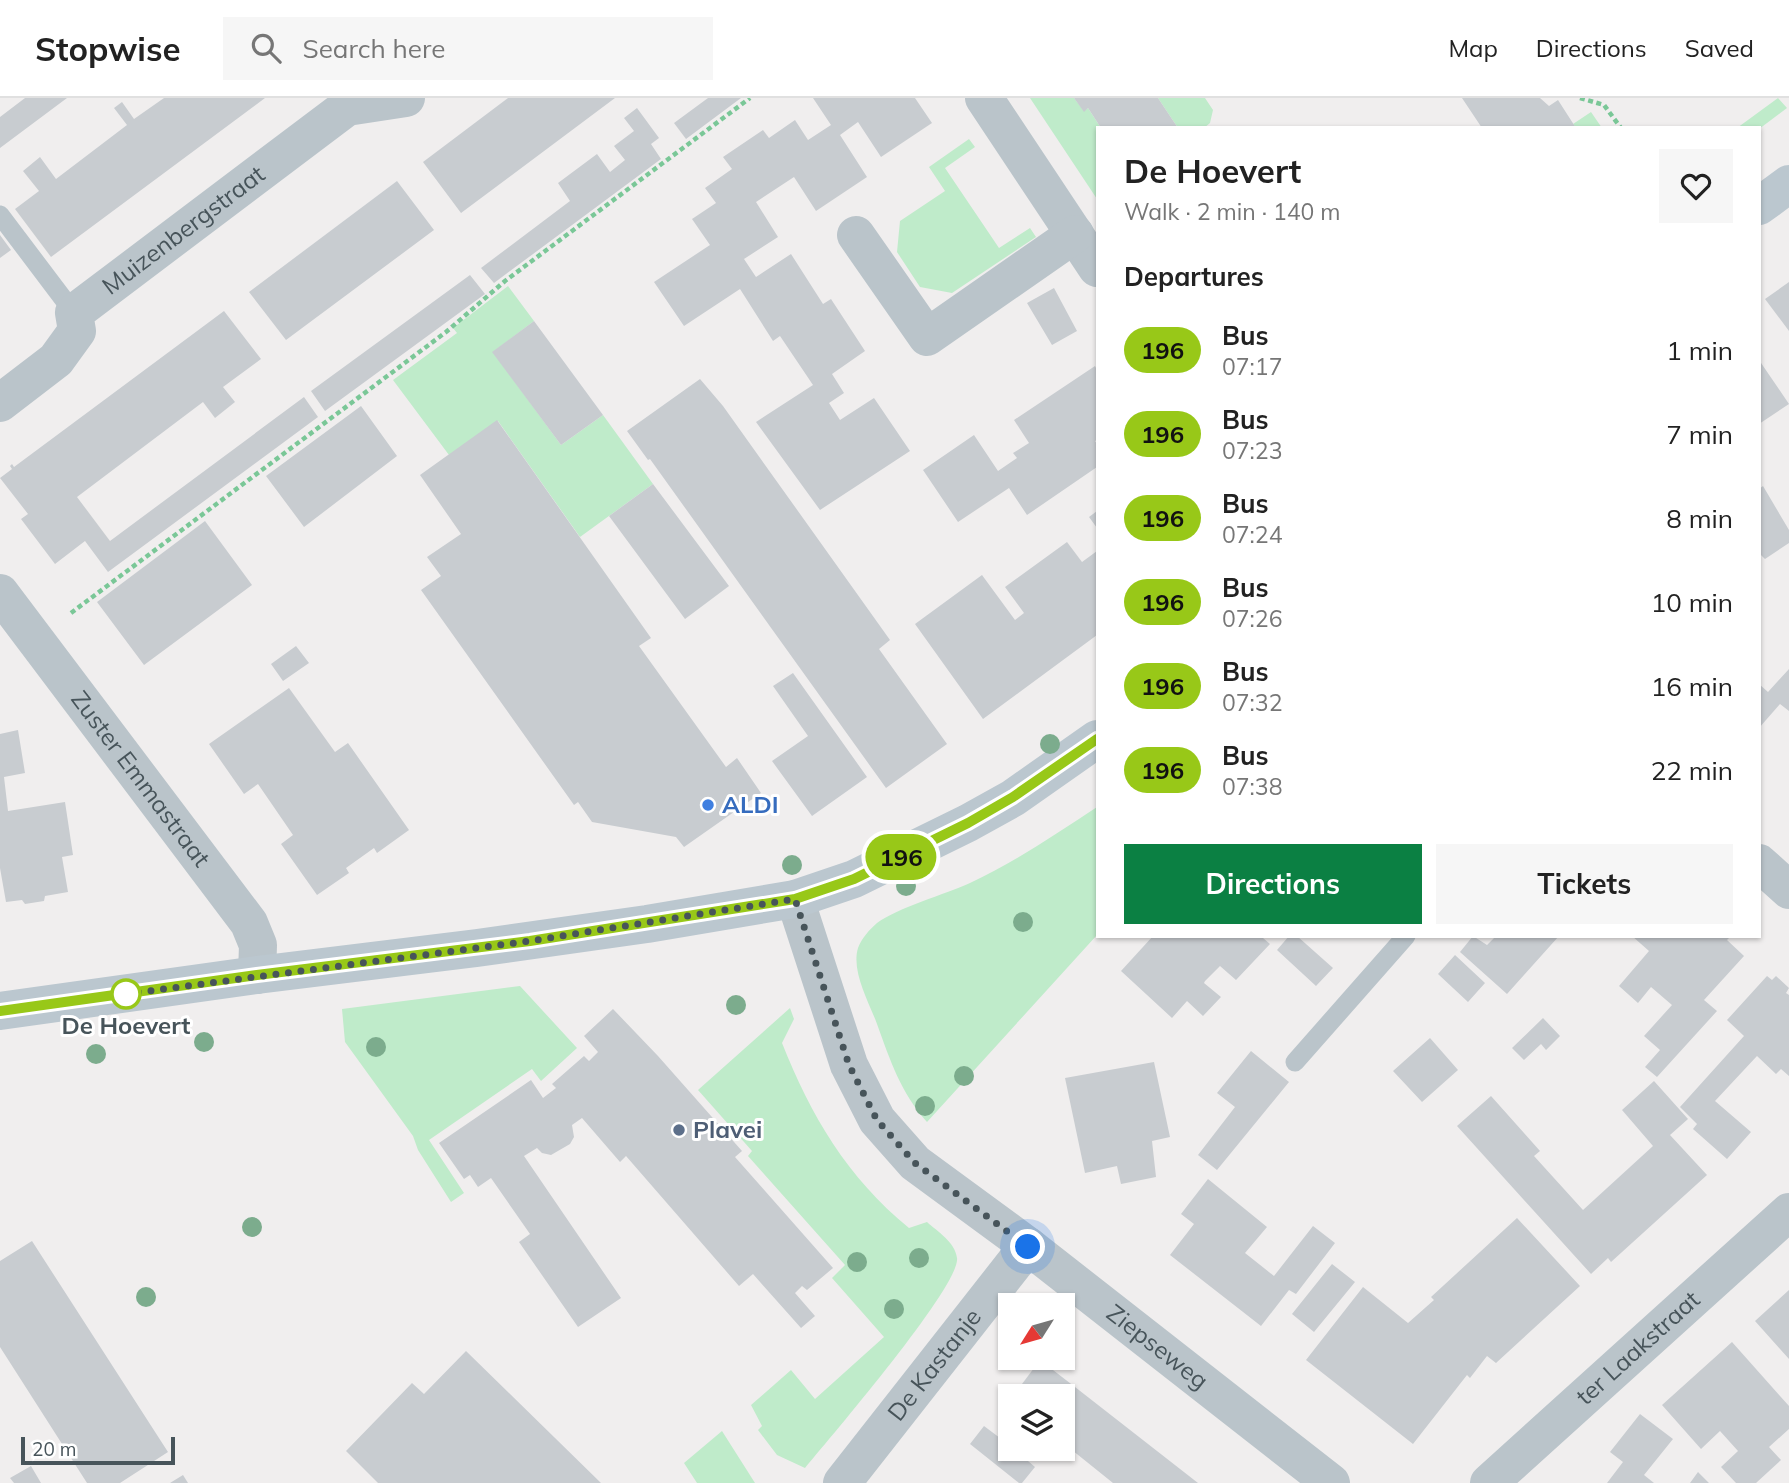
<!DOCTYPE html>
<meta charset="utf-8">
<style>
body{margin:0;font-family:Mulish,sans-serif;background:#f6f6f6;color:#222;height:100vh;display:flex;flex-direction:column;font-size:26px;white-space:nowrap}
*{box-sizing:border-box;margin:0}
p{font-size:23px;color:#767676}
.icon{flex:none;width:38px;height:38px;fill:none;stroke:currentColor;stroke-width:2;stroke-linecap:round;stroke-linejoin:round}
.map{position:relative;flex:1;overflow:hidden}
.side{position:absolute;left:1096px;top:28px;width:665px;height:812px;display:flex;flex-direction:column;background:#fff;border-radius:0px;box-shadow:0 2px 5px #0004}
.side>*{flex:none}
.badge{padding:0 14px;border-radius:23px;font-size:24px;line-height:46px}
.needle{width:46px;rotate:233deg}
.controls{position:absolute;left:998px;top:1195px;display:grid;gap:14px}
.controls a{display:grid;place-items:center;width:77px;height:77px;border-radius:0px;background:#fff;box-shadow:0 2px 5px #0004;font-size:35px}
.scale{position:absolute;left:21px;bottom:18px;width:154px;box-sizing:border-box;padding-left:7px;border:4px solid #47545a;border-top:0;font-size:19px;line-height:24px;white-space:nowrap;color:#47545a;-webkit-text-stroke:5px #fff;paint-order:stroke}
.you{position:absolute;width:35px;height:35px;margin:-18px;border:5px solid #fff;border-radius:50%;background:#1a73e8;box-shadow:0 0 0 10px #1a73e833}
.map>.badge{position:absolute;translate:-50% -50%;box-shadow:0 0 0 4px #fff}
h2{padding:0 28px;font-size:26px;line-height:63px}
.round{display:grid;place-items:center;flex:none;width:74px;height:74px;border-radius:0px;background:#f6f6f6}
.overview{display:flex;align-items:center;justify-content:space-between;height:119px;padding:0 28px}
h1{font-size:33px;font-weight:700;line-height:52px}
.action{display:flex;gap:14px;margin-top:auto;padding:14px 28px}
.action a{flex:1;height:80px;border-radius:0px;background:#0b8043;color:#fff;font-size:28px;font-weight:700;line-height:80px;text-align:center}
.action a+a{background:#f6f6f6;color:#222}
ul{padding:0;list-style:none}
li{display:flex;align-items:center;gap:21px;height:84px;padding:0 28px}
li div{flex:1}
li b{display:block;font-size:26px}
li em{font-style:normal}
li .badge{min-width:77px;font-weight:700;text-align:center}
header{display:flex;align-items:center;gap:42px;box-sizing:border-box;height:98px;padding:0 35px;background:#fff;border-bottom:2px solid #e0e0e0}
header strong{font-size:33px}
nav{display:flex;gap:38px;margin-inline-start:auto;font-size:24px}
.search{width:490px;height:63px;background:#f6f6f6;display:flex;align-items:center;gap:18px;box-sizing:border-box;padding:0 24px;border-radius:0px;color:#767676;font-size:26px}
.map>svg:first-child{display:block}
.green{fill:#bfebca}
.building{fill:#c8ccd0}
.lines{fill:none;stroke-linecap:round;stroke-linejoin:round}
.path{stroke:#7ac797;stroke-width:4.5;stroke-dasharray:5 3.5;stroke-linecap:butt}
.lane{stroke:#bac4ca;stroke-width:19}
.street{stroke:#bac4ca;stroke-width:38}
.secondary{stroke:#bbc7cf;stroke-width:38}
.tree{fill:#7cac8d}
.line-casing{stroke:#fff;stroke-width:16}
.line{stroke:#98c818;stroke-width:10}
.walk{stroke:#47545a;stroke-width:7;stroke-dasharray:0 12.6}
.shop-dot{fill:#3f7fe0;stroke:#fff;stroke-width:2.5}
.stop-dot{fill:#fff;stroke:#98c818;stroke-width:3.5}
.service-dot{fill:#5c6f8a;stroke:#fff;stroke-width:2.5}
.labels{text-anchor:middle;stroke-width:6;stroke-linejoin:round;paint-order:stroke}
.street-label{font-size:24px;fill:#47545a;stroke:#fff}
.shop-label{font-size:24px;font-weight:bold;fill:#366cbe;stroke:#fff;text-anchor:start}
.stop-label{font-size:24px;font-weight:bold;fill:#47545a;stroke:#fff}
.service-label{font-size:24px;font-weight:bold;fill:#4e5e75;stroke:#fff;text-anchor:start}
</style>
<header>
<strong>Stopwise</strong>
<div class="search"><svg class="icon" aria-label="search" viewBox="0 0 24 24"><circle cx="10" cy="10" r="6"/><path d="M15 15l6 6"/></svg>Search here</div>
<nav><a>Map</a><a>Directions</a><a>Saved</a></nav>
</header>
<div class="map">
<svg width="1789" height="1385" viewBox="0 0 1789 1385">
<rect width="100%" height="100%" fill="#f0eeee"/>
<path class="green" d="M1030 0H1074L1084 13 1088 10 1101 30H1097V101Z
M1158 0H1205L1213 12 1210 25 1204 30H1178Z
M1778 0 1787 10 1759 31 1737 30Z
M1591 14 1602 30H1576L1573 26Z
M969 41 975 49 945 70 999 150 1030 130 1036 139 952 195 920 189 897 154 900 123 945 93 929 69Z
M508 188 534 223 493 254 561 347 603 317 653 386 580 439 498 323 449 357 393 282 457 235 453 230Z
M1097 709V837L927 1024C901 995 890 962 877 926 869 904 851 873 858 850 862 840 869 832 877 825 899 809 944 797 970 785 1015 764 1056 736 1097 709Z
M520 888 577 950 541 983 532 971 429 1042 464 1095 451 1104 418 1052 413 1038 345 944 342 911Z
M790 910 794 921 782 945C811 1018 847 1079 909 1130L927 1124C938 1134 955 1144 957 1160 961 1187 829 1341 805 1370L777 1357 758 1332 762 1328 751 1307 791 1272 815 1301 884 1239 832 1180 845 1167 748 1058 752 1053 698 992Z
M722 1333 755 1385H697L684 1365Z"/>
<path class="building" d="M25 0H67L0 50V19Z
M164 0H265L51 159 15 111 39 93 23 73 40 59 56 81 127 27 114 10 122 4 134 21Z
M508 0H615L461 115 423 64Z
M708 0H741L686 41 674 25Z
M813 0H915L932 25 881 59 858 24 840 37 867 79 816 113 794 79 756 104 778 139 744 161 756 179 791 156 823 206 831 201 865 253 832 276 844 295 829 305 840 322 874 300 910 353 820 412 756 324 813 287 780 238 773 243 740 191 684 228 654 184 710 147 692 121 716 105 705 90 732 71 723 59 763 32 769 40 795 22 808 42 831 27Z
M1074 0H1158L1178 30H1101L1088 10 1084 14Z
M1462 0H1540L1549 8 1558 2 1576 30H1482Z
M637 10 659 40 651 46 661 61 494 185 481 170 570 103 558 85 597 56 610 74 625 62 614 48 634 33 624 20Z
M397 83 434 132 286 242 249 194Z
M0 137 11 152 0 160Z
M470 177 485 196 325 313 311 293Z
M1789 184V233L1765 201Z
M1054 190 1077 233 1052 247 1027 205Z
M224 213 261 261 223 289 235 304 215 320 203 304 77 399 110 443 304 299 318 319 108 474 85 443 55 466 21 421 28 416 0 380 12 371 10 368 12 366 14 369Z
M534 223 603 317 561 347 492 254Z
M1759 262 1789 306 1759 326Z
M1095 268 1097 272V342L1095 343 1097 346V369L1027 417 1009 390 958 424 923 372 974 337 998 373 1017 360 1013 355 1029 345 1014 322Z
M700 281 723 308 890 542 879 551 947 646 886 690 650 361 648 362 627 333Z
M361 308 397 358 304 429 266 378Z
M497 322 651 540 639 548 726 669 737 660 761 695 684 749 676 739 592 724 578 704 574 707 421 492 441 478 427 459 461 436 420 377Z
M653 386 729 488 685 521 609 418Z
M1763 388 1789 432V445L1765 461 1759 455V391Z
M1097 413V430L1089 419Z
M205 423 252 487 144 567 97 504Z
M1067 444 1082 464 1097 453V537L983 621 915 526 982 477 1015 522 1024 515 1005 489Z
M296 548 309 565 283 583 271 566Z
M1789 571V613L1780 606 1759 630V586L1768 594Z
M793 575 867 679 812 718 772 663 808 638 773 588Z
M289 590 335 654 348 645 409 732 377 755 374 750 346 770 349 775 317 797 281 746 293 737 258 686 244 696 209 646Z
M18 632 25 675 4 679 8 713 65 704 73 757 62 759 68 794 45 798 44 803 25 806 22 802 6 804 0 770V636Z
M1153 838H1264L1263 840 1270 846 1236 882 1220 868 1205 883 1204 885 1221 899 1203 918 1187 903 1172 920 1121 873Z
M1289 838H1297L1333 870 1316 888 1277 852Z
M1473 838 1487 847 1496 838H1559L1507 896 1460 854Z
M1632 838H1731L1727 842 1744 858 1704 902 1717 913 1657 979 1645 969 1660 952 1644 938 1672 907 1651 889 1638 905 1619 888 1649 853Z
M1455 857 1485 885 1468 904 1438 876Z
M1767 878 1772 882 1776 878 1789 890 1786 895 1789 897V978L1781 971 1776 976 1757 958 1715 1003 1751 1034 1727 1061 1693 1031 1697 1026 1680 1009 1744 938 1727 922Z
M613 911 658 958 742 1053 735 1059 833 1170 807 1192 802 1188 795 1195 815 1218 801 1230 753 1176 739 1188 626 1058 620 1064 582 1020 572 1027 574 1039 570 1046 551 1057 542 1055 537 1050 524 1058 621 1200 578 1229 519 1144 530 1136 491 1080 478 1089 470 1077 464 1081 439 1045 531 982 543 1000 556 990 552 986 584 958 589 963 598 954 584 938Z
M1543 920 1560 938 1546 952 1541 946 1524 962 1512 950Z
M1430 940 1458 972 1422 1004 1393 973Z
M1251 953 1289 984 1217 1072 1198 1057 1235 1009 1217 995Z
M1154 964 1170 1039 1152 1043 1156 1079 1121 1086 1117 1068 1085 1075 1065 980Z
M1654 983 1688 1021 1670 1037 1707 1077 1611 1164 1608 1160 1591 1176 1457 1028 1491 998 1540 1053 1534 1058 1583 1112 1653 1048 1622 1012Z
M1208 1081 1267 1129 1245 1155 1274 1178 1313 1128 1335 1145 1296 1196 1289 1192 1261 1228 1170 1157 1194 1126 1181 1116Z
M1517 1120 1580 1188 1496 1265 1487 1258 1470 1280 1467 1277 1413 1346 1306 1262 1363 1189 1408 1225 1434 1202 1431 1199Z
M32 1143 168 1354 120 1385H87L0 1249V1163Z
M1332 1166 1355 1184 1314 1234 1292 1216Z
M1789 1192V1261L1755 1223Z
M1732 1244 1789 1308V1331L1769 1349 1781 1362 1756 1385H1736L1721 1369 1738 1353 1720 1333 1701 1351 1662 1307Z
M466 1253 601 1385H378L346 1353 412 1285 424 1296Z
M1040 1262 1075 1289 1198 1385H1113L1062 1344V1298H1013Z
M1640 1316 1673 1341 1644 1377 1654 1385H1607L1623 1364 1610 1354Z
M984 1328 1004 1343 1010 1336V1351H1026L1021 1357 1035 1369 1022 1385H1019L970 1346Z
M31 1368 41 1385H14L10 1380Z
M1698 1374 1709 1385H1690Z
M183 1377 188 1385H170Z"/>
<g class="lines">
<path class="path" d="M1580 0 1604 7 1621 30
M71 515 446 234 505 183 750 0"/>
<path class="lane" d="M0 117 74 215
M1295 964 1406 838"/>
<g class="street">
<path d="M984 0 1097 170"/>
<path d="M856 137 927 239 1075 136"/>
<path id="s1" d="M0 305 56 262 77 233 74 215 347 9 406 0"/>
<path id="s2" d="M0 495 249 825 258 847 257 877"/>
<path d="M1759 765 1789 792"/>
<path id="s3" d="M795 801 849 967 877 1022 915 1065 1028 1148 1331 1385"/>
<path id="s4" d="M842 1385 1028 1148"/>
<path id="s5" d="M1489 1385 1789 1114"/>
</g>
<path class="secondary" d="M1759 108 1789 86
M0 913 257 877 477 850 647 826 795 801 854 781 968 725 1013 700 1097 641"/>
</g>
<g class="tree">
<circle cx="1050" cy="646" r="10"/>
<circle cx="792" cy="767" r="10"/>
<circle cx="906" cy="788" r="10"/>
<circle cx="1023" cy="824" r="10"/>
<circle cx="736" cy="907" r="10"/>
<circle cx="204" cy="944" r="10"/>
<circle cx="376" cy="949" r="10"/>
<circle cx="96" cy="956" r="10"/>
<circle cx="964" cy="978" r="10"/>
<circle cx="925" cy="1008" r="10"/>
<circle cx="252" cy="1129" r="10"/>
<circle cx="919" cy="1160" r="10"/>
<circle cx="857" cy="1164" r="10"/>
<circle cx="146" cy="1199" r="10"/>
<circle cx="894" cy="1211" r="10"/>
</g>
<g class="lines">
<g class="line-casing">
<path id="line" d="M0 913 257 877 530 843 795 801 854 781 968 725 1013 699 1097 641"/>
</g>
<use href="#line" class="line"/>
<path class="walk" d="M126 896 530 843 795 801 849 967 877 1022 915 1065 1028 1149"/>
</g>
<circle class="shop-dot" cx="708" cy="707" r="7"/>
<circle class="stop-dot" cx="126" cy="896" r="14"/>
<circle class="service-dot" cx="679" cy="1032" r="7"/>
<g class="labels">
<g class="street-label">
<text dy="8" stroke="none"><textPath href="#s1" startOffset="262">Muizenbergstraat</textPath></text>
<text dy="8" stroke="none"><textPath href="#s2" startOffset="233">Zuster Emmastraat</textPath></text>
<text dy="8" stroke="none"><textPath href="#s3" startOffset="598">Ziepseweg</textPath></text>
<text dy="8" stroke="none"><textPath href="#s5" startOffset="201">ter Laakstraat</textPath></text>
<text dy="8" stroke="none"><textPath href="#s4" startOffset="150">De Kastanje</textPath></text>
</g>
<g class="shop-label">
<text x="722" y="715">ALDI</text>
</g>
<g class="stop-label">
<text x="126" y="936">De Hoevert</text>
</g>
<g class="service-label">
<text x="693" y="1040">Plavei</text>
</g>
</g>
</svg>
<div class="controls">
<a><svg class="needle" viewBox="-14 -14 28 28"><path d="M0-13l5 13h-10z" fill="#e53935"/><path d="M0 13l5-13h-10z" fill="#767676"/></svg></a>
<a><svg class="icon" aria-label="layers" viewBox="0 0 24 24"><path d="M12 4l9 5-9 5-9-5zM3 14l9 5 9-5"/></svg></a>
</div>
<div class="scale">20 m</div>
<div class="you" style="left:1028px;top:1149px"></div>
<b class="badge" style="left:901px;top:759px;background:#98c818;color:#111">196</b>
<section class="side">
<div class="overview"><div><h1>De Hoevert</h1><p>Walk · 2 min · 140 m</p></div><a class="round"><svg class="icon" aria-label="heart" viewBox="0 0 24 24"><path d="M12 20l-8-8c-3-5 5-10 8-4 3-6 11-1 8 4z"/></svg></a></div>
<h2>Departures</h2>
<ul>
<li><span class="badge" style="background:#98c818;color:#111">196</span><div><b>Bus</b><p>07:17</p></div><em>1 min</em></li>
<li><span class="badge" style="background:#98c818;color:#111">196</span><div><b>Bus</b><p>07:23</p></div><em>7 min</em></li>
<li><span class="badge" style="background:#98c818;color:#111">196</span><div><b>Bus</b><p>07:24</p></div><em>8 min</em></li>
<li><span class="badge" style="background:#98c818;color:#111">196</span><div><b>Bus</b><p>07:26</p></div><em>10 min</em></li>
<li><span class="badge" style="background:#98c818;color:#111">196</span><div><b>Bus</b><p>07:32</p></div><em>16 min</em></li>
<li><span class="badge" style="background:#98c818;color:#111">196</span><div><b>Bus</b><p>07:38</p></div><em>22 min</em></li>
</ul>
<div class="action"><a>Directions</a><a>Tickets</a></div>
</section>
</div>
